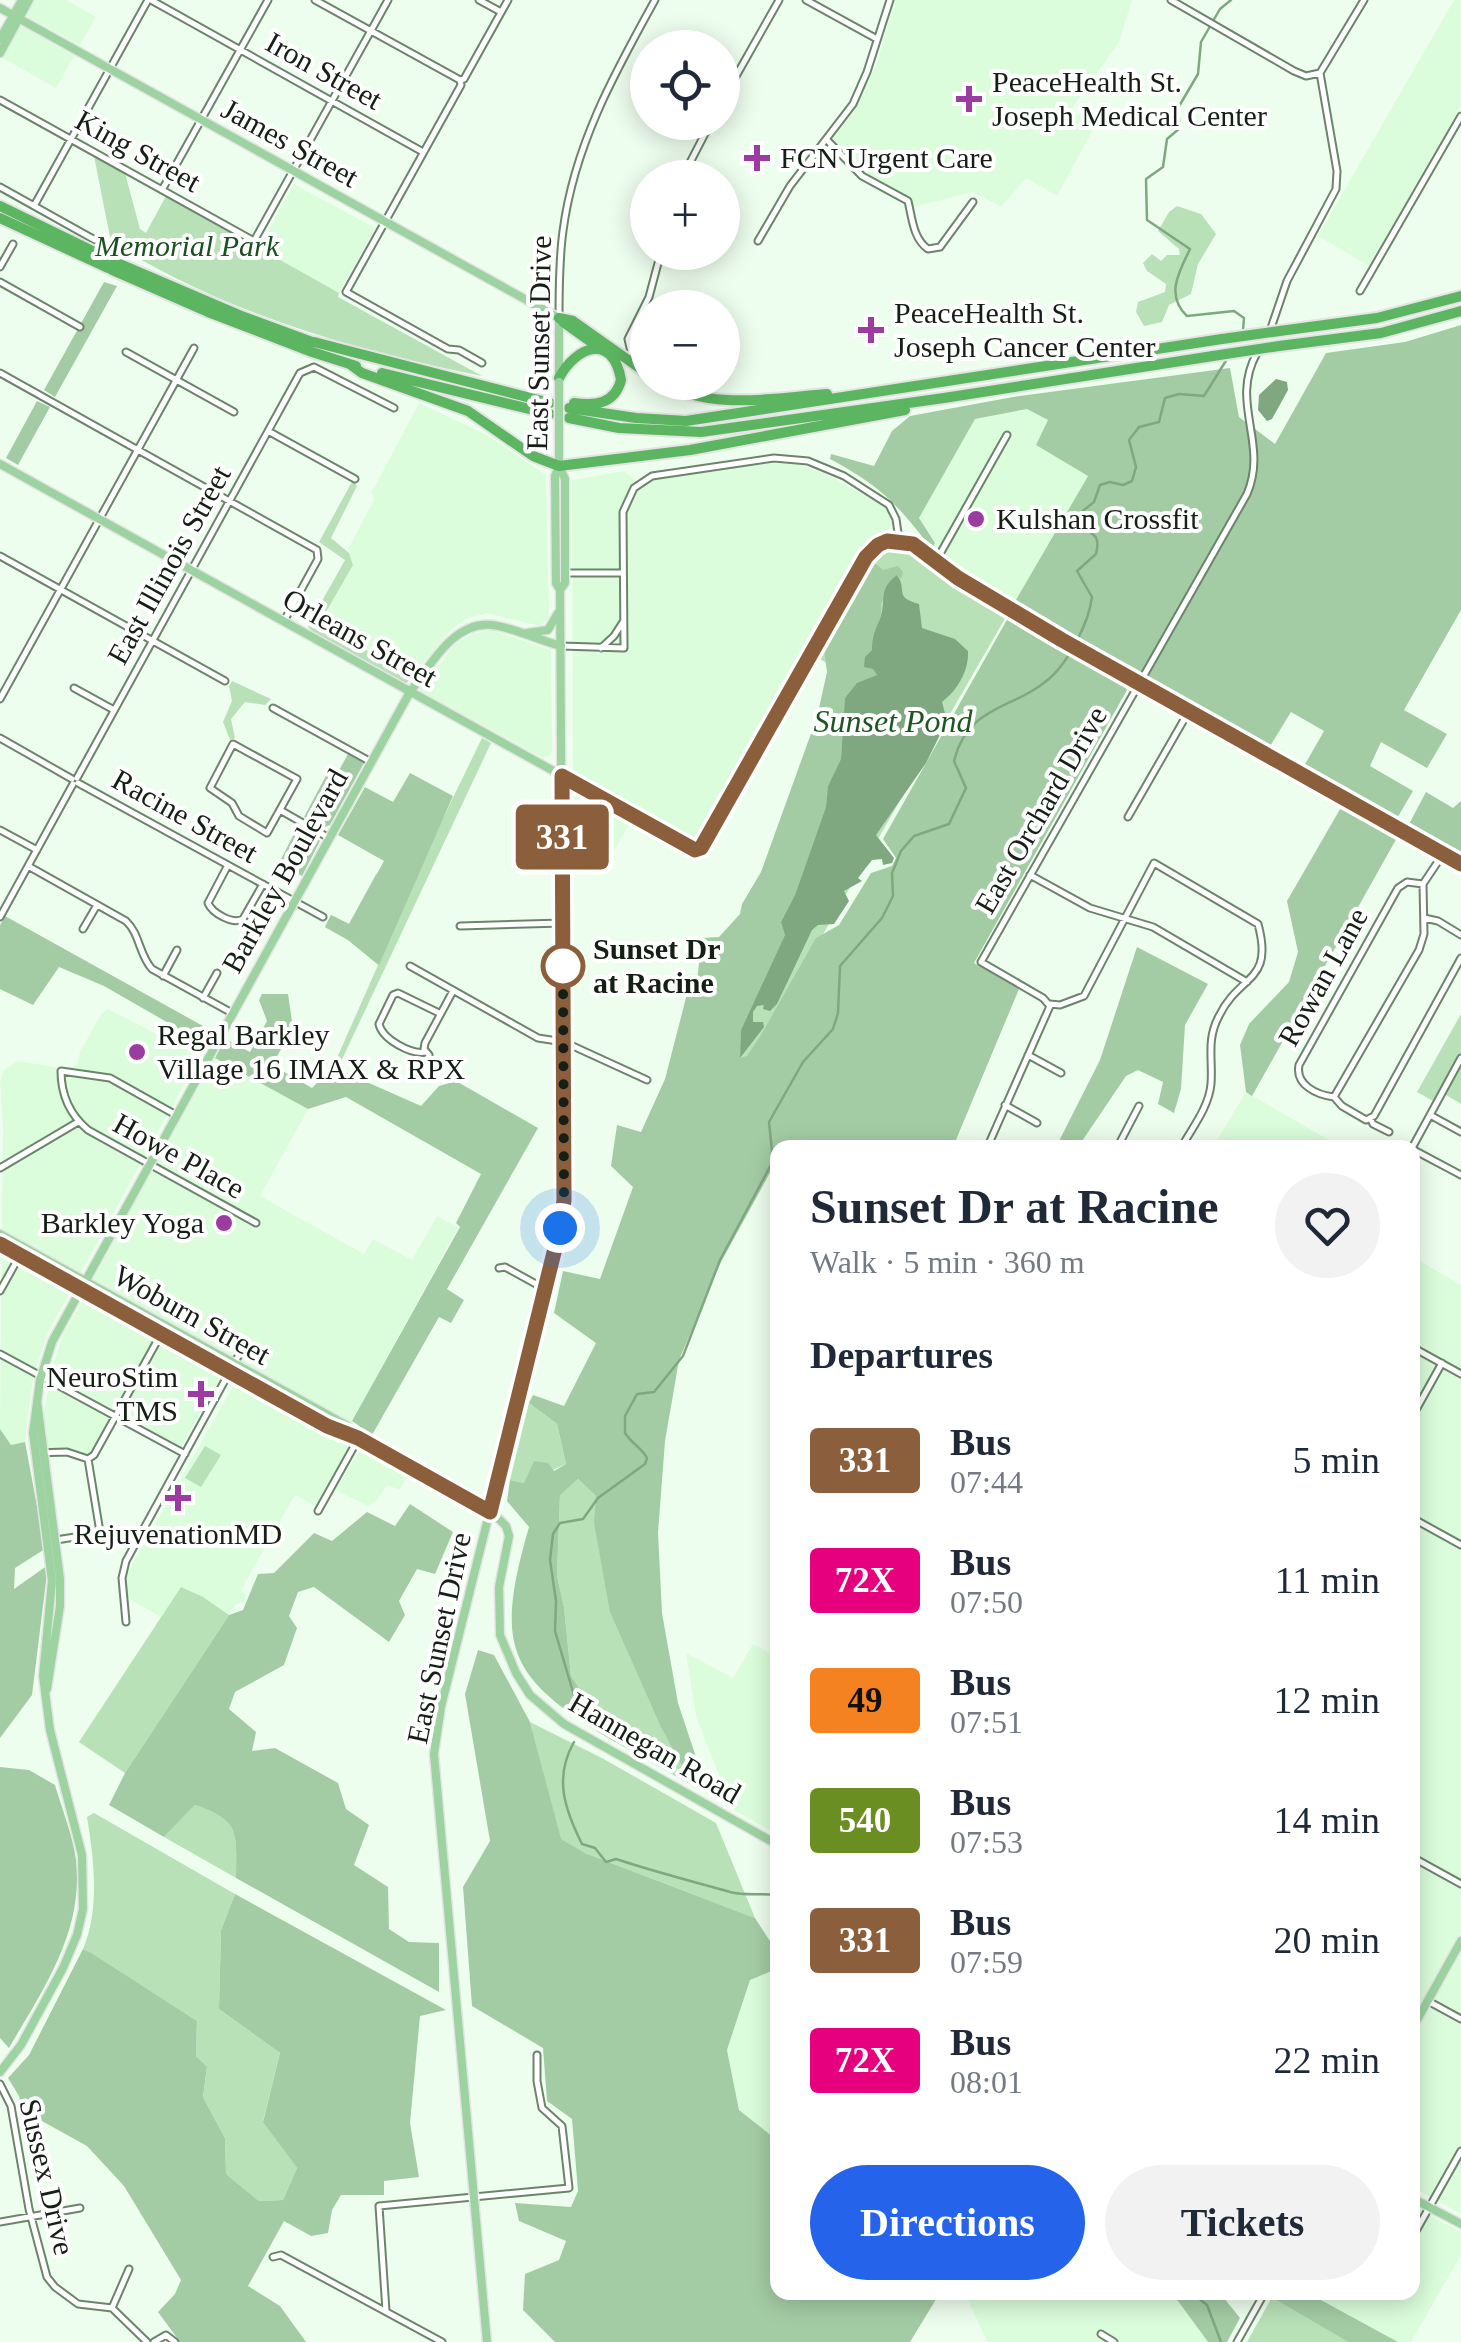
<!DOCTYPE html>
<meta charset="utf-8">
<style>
body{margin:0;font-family:"Times New Roman",serif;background:#f2f2f3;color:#1f2937;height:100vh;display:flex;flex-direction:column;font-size:38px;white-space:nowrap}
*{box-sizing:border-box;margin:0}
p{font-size:32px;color:#747a83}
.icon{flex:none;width:55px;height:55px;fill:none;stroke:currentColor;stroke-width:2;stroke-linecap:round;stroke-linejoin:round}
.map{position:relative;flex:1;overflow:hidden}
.drawer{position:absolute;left:770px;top:1140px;width:650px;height:1160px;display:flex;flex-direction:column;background:#fff;border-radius:20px;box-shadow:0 5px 25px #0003}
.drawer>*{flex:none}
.badge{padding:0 20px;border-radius:8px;font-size:35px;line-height:65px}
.buttons{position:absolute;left:630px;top:30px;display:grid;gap:20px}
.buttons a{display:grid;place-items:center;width:110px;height:110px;border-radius:50%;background:#fff;box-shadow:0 5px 25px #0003;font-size:50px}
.you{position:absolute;width:50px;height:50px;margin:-25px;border:8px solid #fff;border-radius:50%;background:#1a73e8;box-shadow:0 0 0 15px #1a73e833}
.map>.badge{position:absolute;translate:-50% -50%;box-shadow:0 0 0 5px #fff}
h2{padding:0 40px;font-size:38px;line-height:90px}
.round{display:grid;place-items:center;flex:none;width:105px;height:105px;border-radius:52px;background:#f2f2f3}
.summary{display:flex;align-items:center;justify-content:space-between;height:170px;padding:0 40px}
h1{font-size:48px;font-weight:700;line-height:75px}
.cta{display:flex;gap:20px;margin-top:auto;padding:20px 40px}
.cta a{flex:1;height:115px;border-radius:60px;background:#2563eb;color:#fff;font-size:40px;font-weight:700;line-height:115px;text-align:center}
.cta a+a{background:#f2f2f3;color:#1f2937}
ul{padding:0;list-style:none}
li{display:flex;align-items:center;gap:30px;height:120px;padding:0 40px}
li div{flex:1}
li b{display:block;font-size:38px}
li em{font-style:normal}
li .badge{min-width:110px;font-weight:700;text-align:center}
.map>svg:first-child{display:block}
.built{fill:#dbfddb}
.green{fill:#b8e1b8}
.forest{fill:#a4cca4}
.water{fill:#7fa780}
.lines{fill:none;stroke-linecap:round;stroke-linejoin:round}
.stream{stroke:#7fa780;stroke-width:2.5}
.minor-casing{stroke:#6b846b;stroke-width:9}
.major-casing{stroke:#e3e4e3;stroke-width:11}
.highway-casing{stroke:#e3e4e3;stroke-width:14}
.minor{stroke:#fff;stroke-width:5}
.major{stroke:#9dd3a0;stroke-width:8}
.highway{stroke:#5cb561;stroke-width:10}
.major-bridge-casing{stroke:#e3e4e3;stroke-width:11;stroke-linecap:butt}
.highway-bridge-casing{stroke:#e3e4e3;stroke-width:14;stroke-linecap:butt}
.major-bridge{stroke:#9dd3a0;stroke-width:8}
.highway-bridge{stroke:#5cb561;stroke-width:10}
.line-casing{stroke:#fff;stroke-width:22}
.line{stroke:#8b5e3c;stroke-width:15}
.walk{stroke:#151f15;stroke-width:10;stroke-dasharray:0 18}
.poi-dot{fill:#9c3ca3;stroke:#fff;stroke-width:4}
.stop-dot{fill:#fff;stroke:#8b5e3c;stroke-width:5}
.labels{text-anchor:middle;stroke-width:8;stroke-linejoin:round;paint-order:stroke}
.street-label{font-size:30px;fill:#151f15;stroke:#fff}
.poi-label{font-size:30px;fill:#151f15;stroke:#fff;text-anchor:start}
.park-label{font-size:30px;font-style:italic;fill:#1a521f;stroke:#fff}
.stop-label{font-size:30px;font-weight:bold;fill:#151f15;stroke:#fff;text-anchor:start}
.water-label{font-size:32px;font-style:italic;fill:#1e5623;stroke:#fff}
</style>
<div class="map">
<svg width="1461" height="2342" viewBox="0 0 1461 2342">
<rect width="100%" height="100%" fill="#eefeee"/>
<path class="built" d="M32 0H66L96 17 80 45 28 17 26 12Z
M895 0H1132L1119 42 1070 111 1096 124 1057 196 1026 178 1001 207 973 192 913 207 859 179 845 160 827 145 854 111 877 63Z
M1454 0H1461V106L1369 266 1318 236Z
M23 27 74 56 56 88 1 57 16 30Z
M294 184 375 228 339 293 259 248Z
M419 403 487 435 546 475 549 618 540 626 487 613 465 619 451 630 412 676 318 624 352 565 348 549 374 500 372 492Z
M1027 409 1048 420 1036 445 1088 475 1013 605 948 565 932 549 935 543 919 518 975 419Z
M793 463 824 473 879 503 889 512 892 524 885 536 865 550 701 840 695 843 573 772 572 480 624 471 637 482 758 464Z
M492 630 551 650 552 750 549 756 543 758 419 690 454 645 474 633Z
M584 794 631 821 611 856 572 853V801L577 795Z
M108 1009 195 1054 198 1059 48 1332 33 1377 25 1442 11 1445 0 1429 3 1124 0 1081 4 1070 17 1061 68 1069 77 1065 80 1052 101 1014Z
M213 1057 308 1109 260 1196 364 1254 373 1239 412 1260 437 1216 458 1227 350 1425 93 1280Z
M1246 1092 1315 1132 1342 1147H1213Z
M1413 1257 1461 1285V2214L1413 2187Z
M85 1298 134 1322 154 1338 113 1411 50 1375 63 1334Z
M163 1339 219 1369 222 1375 181 1447 121 1415Z
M236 1381 345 1438 348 1448 316 1506 295 1495 241 1590 246 1595 245 1601 235 1605 125 1773 79 1742 161 1617 117 1592Z
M49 1386 109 1419 88 1456 46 1448 43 1418Z
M361 1449 409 1473 400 1490 387 1485 376 1501 368 1506 335 1490Z
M753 1644 774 1655 777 1649V1834L732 1809 696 1716 686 1653 733 1678Z
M777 1970V2140L739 2110 727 2050 750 1980Z
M1413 2206 1461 2232V2255L1411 2342H1398L1308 2293 1412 2292Z
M965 2293H1168L1178 2301 1208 2342H987Z"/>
<path class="green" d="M94 156 125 173 140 229 146 233 166 196 247 241 249 246 259 248 339 293 338 297 482 376C352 350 225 313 111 242Z
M1177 206 1201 214 1216 234 1198 264 1191 294 1169 305 1162 322 1144 326 1136 312 1138 302 1165 292 1166 284 1147 271 1143 263 1152 254 1161 261 1167 255H1180L1179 249 1158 231 1169 212Z
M353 480 357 486 331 538 349 553 353 565 319 624 412 676 405 685 313 634 308 626 345 560 319 542Z
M891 550 915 553 942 575 1007 615 738 1082 706 1064 848 675 816 657C832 629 861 559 891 550Z
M232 681 271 699 265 705 245 702 231 719 235 738 230 740 223 722 232 701 229 686Z
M482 738 491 743 337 1070 311 1099 308 1093 333 1067 378 965 348 940 325 927 331 915 349 924 376 874H416Z
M1461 1014V1104L1446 1095 1435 1102 1417 1092Z
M529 1403 557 1424 566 1464 524 1483 510 1480Z
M205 1446 221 1455 201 1487 185 1478Z
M578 1479 596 1496C593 1536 606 1571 618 1609 638 1671 661 1728 693 1786L617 1743 571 1676 564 1607 557 1576 560 1494Z
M181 1587 203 1597 229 1615 125 1773 79 1742Z
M530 1722 602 1758 716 1823 755 1918 585 1853 560 1839Z
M195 1805C242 1821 236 1833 236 1878L164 1837Z
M94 1813 235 1894 221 1930 219 2009 280 2053 263 2121 297 2168 283 2200 259 2201 226 2174 225 2138 203 2097 207 2068 196 2056 197 2021 83 1949C100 1909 94 1860 87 1817Z
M1272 2297 1348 2342H1247Z"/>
<path class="forest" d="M104 282 117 286 55 397 44 390Z
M1461 325V610L1404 710 1447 734 1427 768 1381 742 1370 766 1413 791 1396 820 1304 766 1324 731 1291 712 1269 748 1013 605 1088 476 1036 445 1048 420 1027 409 975 419 919 518 935 543 932 549C896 503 882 487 830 459L831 454 874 466 892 431 910 416 1013 397 1230 368 1239 417 1275 444 1326 353 1405 342Z
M37 401 50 407 18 465 6 458Z
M876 564 883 570 898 566 903 572 901 579 897 575 881 604C884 628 861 649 877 676L845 698 841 759 828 786 826 807 795 895 781 922 785 935 741 1030 740 1058 747 1056 761 1035 816 938 839 925 871 873 892 866 896 858 883 839 1008 618 1123 683 1127 690 974 963 1019 989 953 1147 778 1148 777 1160 721 1262 679 1360 665 1441 658 1533 662 1613 678 1703 708 1793 693 1786 661 1727 610 1612 594 1523 596 1496 578 1479 560 1495 557 1576 564 1607 571 1676 617 1743C509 1679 493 1650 529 1527L507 1501 510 1480 524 1483 534 1461 548 1463 554 1471 566 1464 557 1424 529 1403 533 1395 564 1406 596 1343 554 1313 563 1271 600 1279 633 1187 611 1166 617 1125 641 1132 665 1079 688 990 696 989 702 938 719 937 740 914 742 904 761 872 817 717 827 672 824 649 868 566Z
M348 754 364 763 330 825 323 828 304 817 329 770 337 774Z
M410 773 453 796 379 965 348 940 325 927 331 915 349 924 384 861 338 835 365 787 393 802Z
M1426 792 1453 808 1461 801V856L1408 826Z
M1343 804 1398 836 1252 1096 1246 1092 1240 1045 1249 1024 1289 982 1298 952 1287 901Z
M298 826 320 841 302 876 279 863Z
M5 916 203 1026 191 1036 104 986 59 967 33 1005 0 989V925Z
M1137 947 1208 984 1185 1025 1181 1089 1174 1113 1158 1104 1163 1082 1138 1070 1126 1076 1078 1147H1056L1100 1060Z
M262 994H288L293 1028 272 1065 312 1088 333 1067 421 1106 439 1086 456 1081 538 1128 447 1289 464 1300 451 1323 439 1317 372 1435 352 1421 460 1227 456 1223 481 1174 346 1097 308 1109 215 1058 225 1039 250 1052 267 1021 259 1000Z
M0 1429 11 1445 25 1442 45 1549 15 1568 14 1589 48 1565 32 1695 0 1738Z
M410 1504 453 1532 435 1574 417 1569 399 1601 405 1615 389 1642 314 1587 298 1592 289 1616 297 1628 284 1665 235 1692 229 1709 256 1732 252 1751 275 1748 338 1783 346 1809 369 1825 354 1865 388 1887 389 1929 409 1942 439 1943V1992L236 1878C236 1834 242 1821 195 1805L164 1837 109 1805 125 1773 229 1615 243 1610 258 1574 274 1573 314 1533 332 1541 367 1512 395 1526Z
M478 1650 494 1655 530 1722 561 1839 585 1853 755 1918 777 1952V1969L750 1980 727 2050 739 2110 777 2140 778 2292 934 2293 935 2301 910 2342H555L523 2310 525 2274 559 2260 566 2241 519 2221 515 2203 571 2207 578 2191 572 2119 547 2101 543 2048 472 2006 463 1887 490 1841 465 1694Z
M0 1767 29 1770 55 1785C62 1809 73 1836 76 1860 84 1932 43 1989 9 2048L0 2038Z
M235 1894 446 2010 420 2016 410 2123 419 2177 384 2181V2195H341L332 2210 328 2233 311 2236 284 2221 248 2286 280 2306 306 2342H180L158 2312 175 2294 181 2280 124 2186 87 2146 22 2110 19 2096 8 2078 29 2055 83 1949 91 1953 197 2021 196 2056 207 2067 203 2097 225 2138 226 2174 259 2201 283 2200 297 2168 263 2122 280 2053 219 2009 221 1930Z
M1168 2293H1220L1240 2318 1227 2342H1208L1178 2301Z
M1269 2293H1308L1398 2342H1348L1268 2295Z"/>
<path class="water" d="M1276 379 1287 382 1288 390 1272 419 1267 421 1258 410 1259 395Z
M897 575C908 590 893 597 919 604L922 628 955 639 968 651C969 669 959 689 942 702L947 721 926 763 876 835 894 858 892 863 883 865 882 859 872 860 858 878 862 881 844 891 849 901 834 924 818 925 812 930 777 1004 770 1011 763 1009 764 1005 757 1006 753 1012V1022H763L764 1027 740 1058 741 1030 785 935 781 922 795 895 826 807 828 786 841 759 845 698 857 683 877 675 873 669 864 667 865 657 872 650C872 637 875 630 880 619 887 600 877 590 897 575Z"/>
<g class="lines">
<path class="stream" d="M1231 0 1220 9 1201 42 1198 74 1178 108 1180 128 1167 139 1163 167 1146 179 1147 220 1190 249C1179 272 1165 295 1187 316L1234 311 1244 318 1243 330
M581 1719 555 1631 556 1601 550 1560 553 1534 560 1523 583 1519 598 1498 645 1464 647 1458C642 1448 631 1443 625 1433V1416L637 1394 654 1392 683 1356 720 1260 773 1161 769 1122 803 1062 833 1029 838 1013 840 966 882 918 893 896 892 873 901 851 914 836 949 824 966 788 954 761C968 704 1014 710 1050 678 1069 661 1089 622 1092 597L1077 571 1096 554C1101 533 1092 535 1078 524L1079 514 1094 502 1100 485 1110 482 1123 485 1132 481 1136 467 1129 440 1139 427 1159 422 1165 398 1179 394 1204 396 1227 359
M574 1742C554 1777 564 1808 582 1844L595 1848 606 1862 616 1859C652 1871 691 1881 730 1892 744 1896 762 1893 778 1895
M1191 2292 1207 2305 1221 2342"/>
<g class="minor-casing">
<path id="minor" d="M151 0 423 152
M315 0 460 80
M479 0 501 12
M806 0 877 39
M1171 0 1294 71 1306 76 1320 73
M1320 73 1364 0
M0 100 254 241 388 0
M722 101 779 0
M827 140 862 176 908 201C912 217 913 239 928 249L940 247 973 202
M682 178 711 122
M0 187 95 240
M162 190 268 0
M34 206 148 0
M758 241 790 186 853 104 867 72 890 0
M0 267 13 244
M0 282 80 327
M1360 291 1461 116
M559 317C559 289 559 260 563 231 574 146 614 74 655 0
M1271 328 1287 281 1336 189 1337 171 1320 73
M126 352 234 412
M648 361 631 352 628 339 649 297 661 252
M482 363 459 350 448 349 346 292 461 85 460 80 464 79 508 0
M0 373 317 550 318 559 284 621
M268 431 355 479
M0 556 225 681
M936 561 1007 435
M565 573H622
M561 646 624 648 623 512 634 488 652 476 774 458 808 461 844 476 889 505 896 519 899 540
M601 648 614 636 623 622
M74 688 114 710
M0 699 194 348
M273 708 371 762
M0 738 72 779
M233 744 297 779 267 833 239 816 232 803 210 788Z
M77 778 300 373 314 367 394 408
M78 783 323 917
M280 810 329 838
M1128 817 1189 711
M0 830 37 850
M228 865 208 903C212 913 233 925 243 919L263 884
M28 866 126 921C140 934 139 955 152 969L232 1013
M1030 875 1090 908 1153 927 1247 982
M0 917 73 784
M1424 918 1438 921 1461 935
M460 926 563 923
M83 929 97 905
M410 966 538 1038 564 1042 647 1080
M163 976 177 950
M203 998 217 973
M1050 1004 1060 1005 1084 996 1154 863 1258 924C1274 983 1240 973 1219 1016 1206 1040 1213 1059 1211 1084 1209 1107 1192 1128 1181 1148
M426 1052C411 1055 382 1039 379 1024L393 995 398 993 439 1013
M429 1055 424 1049 425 1043 453 991
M1028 1055 1061 1073
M1334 1097C1317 1095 1295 1085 1299 1065L1398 888 1407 882 1423 884 1443 854
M1334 1097 1419 950 1424 934 1423 884
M1334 1097 1342 1106 1366 1120 1374 1116 1461 958
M1005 1105 1037 1123
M176 1115 110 1078 61 1071C61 1095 69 1114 88 1130L256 1223
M1430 1115 1461 1058
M1370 1118 1373 1124 1389 1132
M987 1148 1050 1006 1043 998 981 962 1247 494C1269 443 1229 403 1257 353
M1117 1148 1139 1106
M1412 1148 1430 1115 1461 1132
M1412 1149 1461 1175
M0 1168 78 1122
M499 1268 505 1267 545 1289
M0 1291 20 1255
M1412 1347 1461 1374
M0 1354 185 1454
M1412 1417 1442 1363
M35 1453 67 1452 88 1459
M88 1459 94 1455 161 1334
M88 1459 100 1532
M318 1511 357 1441
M1412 1518 1461 1545
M56 1540 113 1531 139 1535
M126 1622 122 1578 126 1561 241 1351
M1412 1857 1461 1884
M1428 2001 1461 2019
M0 2084 11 2106 29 2209 47 2277 55 2287 78 2304 112 2308 147 2342
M0 2222 80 2208
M1412 2238 1461 2151
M273 2257 281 2255 442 2342
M112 2308 129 2269
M386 2311 379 2206 569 2188 562 2126 542 2108 537 2081V2055
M1101 2334 1114 2342
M154 2342 166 2335 175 2342
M1237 2342 1265 2292"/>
</g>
<g class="major-casing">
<path id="major" d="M0 8 559 318V377
M0 39 22 0
M0 53 29 0
M0 464 696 850 702 847 866 557 874 548 887 541 913 544 958 578 1062 640 1461 864
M559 466 565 479V583L560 590
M527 633 548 630 558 613
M0 1234 348 1426 358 1439
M0 1244 497 1517 506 1526 509 1536 499 1587 500 1635 516 1673 530 1695 564 1724 778 1845
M37 1401 60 1579V1606L47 1689
M1412 2029 1461 1941
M0 2072 21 2045 63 1968 77 1935 83 1909 82 1855 50 1730 43 1676 52 1581 33 1433 40 1380 52 1342 410 692C430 666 454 620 492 625 515 628 538 640 561 646
M1412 2198 1461 2224
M487 2342 434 1754 441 1707 560 1229 564 1200 560 590 556 583 555 476 559 466V440"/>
</g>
<g class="highway-casing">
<path id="highway" d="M0 206 109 259
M0 218 108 268
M113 261 244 317 312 342
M112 270 208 312 307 350
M559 318 573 321 648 374
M563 322 598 347
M1287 330 1377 318 1461 296
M314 342 550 403
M1279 346 1381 333 1461 311
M309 351 356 366
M351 365 362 373 468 411 533 456 559 466 690 450 905 410
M382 373 550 414
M559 378C577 345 613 333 621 380 615 404 595 406 574 403
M660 382C712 411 771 398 827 394
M569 408 636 418 686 421 1222 339
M569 418 619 428 701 432 944 398 1213 356"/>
</g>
<use href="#minor" class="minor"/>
<use href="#major" class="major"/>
<use href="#highway" class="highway"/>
<g class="major-bridge-casing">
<path id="major-bridge" d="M559 382V440"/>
</g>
<g class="highway-bridge-casing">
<path id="highway-bridge" d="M1222 339 1287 330
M1213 356 1279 346"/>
</g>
<use href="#major-bridge" class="major-bridge"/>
<use href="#highway-bridge" class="highway-bridge"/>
</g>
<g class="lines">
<g class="line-casing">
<path id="line" d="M0 1244 327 1426 358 1438 490 1512 560 1228 564 1200 562 776 695 850 701 848 866 557 878 545 887 541 913 544 958 578 1062 640 1461 864"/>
</g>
<use href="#line" class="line"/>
<path class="walk" d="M560 1228 564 1200 563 962V966"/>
</g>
<g class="poi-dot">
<path d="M964 84h10v10h10v10h-10v10h-10v-10h-10v-10h10z"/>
<path d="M752 143h10v10h10v10h-10v10h-10v-10h-10v-10h10z"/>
<path d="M866 315h10v10h10v10h-10v10h-10v-10h-10v-10h10z"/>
<circle cx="976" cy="519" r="10"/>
<circle cx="137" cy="1052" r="10"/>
<circle cx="224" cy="1223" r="10"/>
<path d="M196 1379h10v10h10v10h-10v10h-10v-10h-10v-10h10z"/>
<path d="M173 1483h10v10h10v10h-10v10h-10v-10h-10v-10h10z"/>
</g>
<circle class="stop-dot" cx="563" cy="966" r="20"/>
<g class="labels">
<g class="street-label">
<text transform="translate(324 71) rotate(29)" y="10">Iron Street</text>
<text transform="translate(290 143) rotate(29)" y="10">James Street</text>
<text transform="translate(138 151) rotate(29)" y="10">King Street</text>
<text transform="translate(539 343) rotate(-89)" y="10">East Sunset Drive</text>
<text transform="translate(169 565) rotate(-61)" y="10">East Illinois Street</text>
<text transform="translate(360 638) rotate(29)" y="10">Orleans Street</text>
<text transform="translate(1041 810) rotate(-60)" y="10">East Orchard Drive</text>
<text transform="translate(185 816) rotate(29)" y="10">Racine Street</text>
<text transform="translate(285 871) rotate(-61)" y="10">Barkley Boulevard</text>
<text transform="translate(1323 977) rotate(-61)" y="10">Rowan Lane</text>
<text transform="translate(179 1156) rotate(29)" y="10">Howe Place</text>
<text transform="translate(192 1315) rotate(29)" y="10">Woburn Street</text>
<text transform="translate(439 1638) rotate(-78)" y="10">East Sunset Drive</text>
<text transform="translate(655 1748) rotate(30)" y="10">Hannegan Road</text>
<text transform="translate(47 2177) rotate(77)" y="10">Sussex Drive</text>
</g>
<g class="poi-label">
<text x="992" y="92">PeaceHealth St.<tspan x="992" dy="34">Joseph Medical Center</tspan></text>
<text x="780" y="168">FCN Urgent Care</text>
<text x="894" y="323">PeaceHealth St.<tspan x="894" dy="34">Joseph Cancer Center</tspan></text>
<text x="996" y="529">Kulshan Crossfit</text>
<text x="157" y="1045">Regal Barkley<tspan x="157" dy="34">Village 16 IMAX &amp; RPX</tspan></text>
<text x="204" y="1233" text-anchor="end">Barkley Yoga</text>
<text x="178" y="1387" text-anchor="end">NeuroStim<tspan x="178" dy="34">TMS</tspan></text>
<text x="178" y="1544" text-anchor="middle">RejuvenationMD</text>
</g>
<g class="park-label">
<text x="187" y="256">Memorial Park</text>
</g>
<g class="stop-label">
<text x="593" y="959">Sunset Dr<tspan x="593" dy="34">at Racine</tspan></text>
</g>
<g class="water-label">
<text x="893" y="732">Sunset Pond</text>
</g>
</g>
</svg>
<div class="buttons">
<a><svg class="icon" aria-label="locate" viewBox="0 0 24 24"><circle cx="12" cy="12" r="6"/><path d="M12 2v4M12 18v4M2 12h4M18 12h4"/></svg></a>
<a>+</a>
<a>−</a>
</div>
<div class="you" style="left:560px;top:1228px"></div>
<b class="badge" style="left:562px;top:837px;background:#8b5e3c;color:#fff">331</b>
<section class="drawer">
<div class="summary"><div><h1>Sunset Dr at Racine</h1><p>Walk · 5 min · 360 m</p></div><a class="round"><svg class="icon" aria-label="heart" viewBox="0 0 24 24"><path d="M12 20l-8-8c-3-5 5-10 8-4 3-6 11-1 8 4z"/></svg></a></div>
<h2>Departures</h2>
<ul>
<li><span class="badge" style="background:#8b5e3c;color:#fff">331</span><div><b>Bus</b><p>07:44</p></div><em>5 min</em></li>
<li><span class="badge" style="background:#e6007e;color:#fff">72X</span><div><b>Bus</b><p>07:50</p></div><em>11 min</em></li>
<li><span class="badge" style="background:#f58220;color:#111">49</span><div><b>Bus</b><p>07:51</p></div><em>12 min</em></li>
<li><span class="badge" style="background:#6b8e23;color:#fff">540</span><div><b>Bus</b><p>07:53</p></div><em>14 min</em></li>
<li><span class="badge" style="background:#8b5e3c;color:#fff">331</span><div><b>Bus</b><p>07:59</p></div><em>20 min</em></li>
<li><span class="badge" style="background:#e6007e;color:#fff">72X</span><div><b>Bus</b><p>08:01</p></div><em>22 min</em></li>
</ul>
<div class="cta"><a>Directions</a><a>Tickets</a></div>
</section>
</div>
